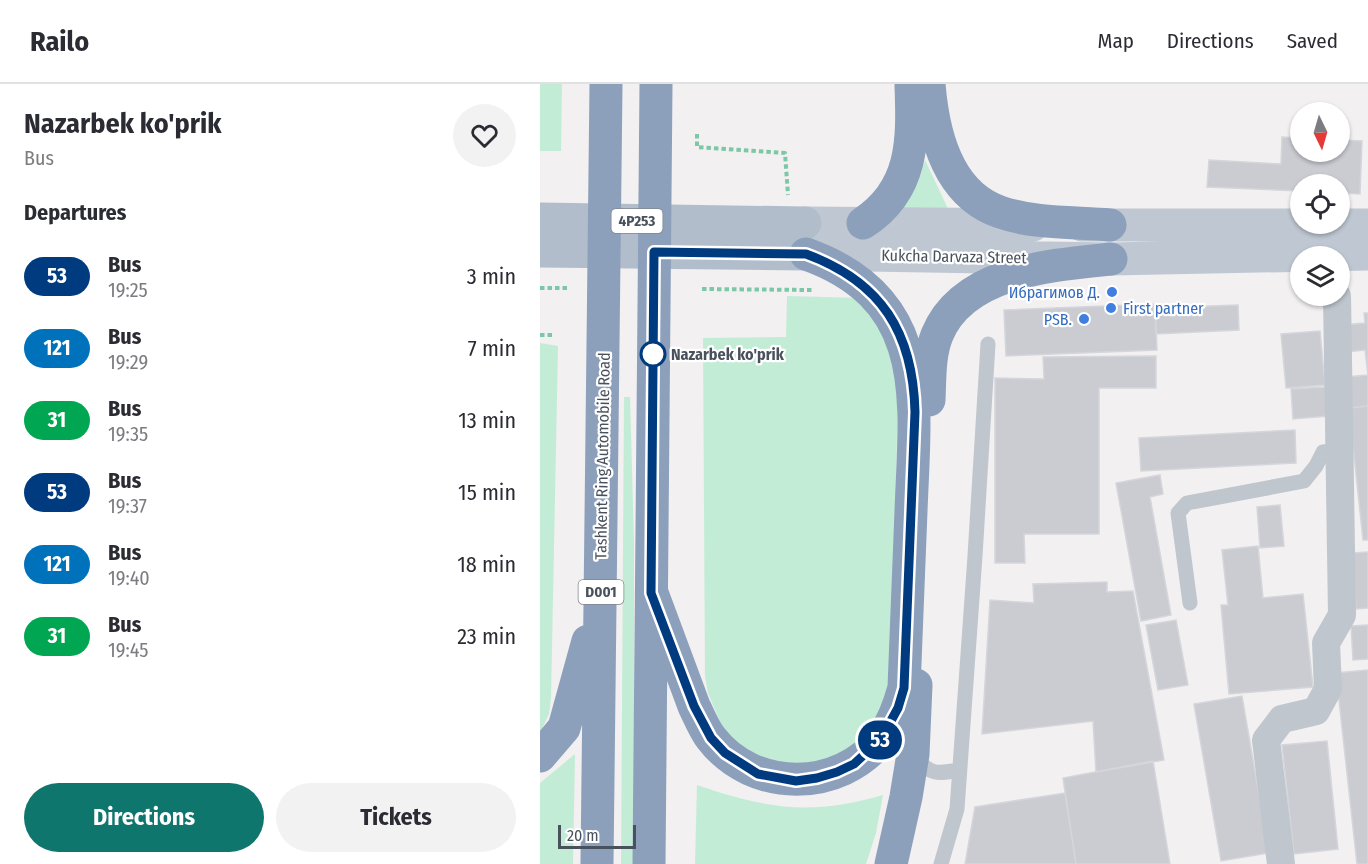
<!DOCTYPE html>
<meta charset="utf-8">
<style>
body{margin:0;font-family:"Fira Sans Condensed",sans-serif;background:#f2f2f3;color:#2b2b33;height:100vh;display:flex;flex-direction:column;font-size:22px;white-space:nowrap}
*{box-sizing:border-box;margin:0}
p{font-size:20px;color:#7c7c81}
.icon{flex:none;width:33px;height:33px;fill:none;stroke:currentColor;stroke-width:2;stroke-linecap:round;stroke-linejoin:round}
.map{position:relative;flex:1;overflow:hidden}
.drawer{display:flex;flex-direction:column;background:#fff;width:540px}
.drawer>*{flex:none}
.badge{padding:0 12px;border-radius:20px;font-size:21px;line-height:39px}
.needle{width:39px;rotate:175deg}
.controls{position:absolute;left:750px;top:18px;display:grid;gap:12px}
.controls a{display:grid;place-items:center;width:60px;height:60px;border-radius:50%;background:#fff;box-shadow:0 2px 4px #0004;font-size:30px}
.scale{position:absolute;left:18px;bottom:15px;width:78px;box-sizing:border-box;padding-left:6px;border:3px solid #49525c;border-top:0;font-size:16px;line-height:21px;white-space:nowrap;color:#49525c;-webkit-text-stroke:4px #fff;paint-order:stroke}
.map>.badge{position:absolute;translate:-50% -50%;box-shadow:0 0 0 3px #fff}
h2{padding:0 24px;font-size:22px;line-height:54px}
.round{display:grid;place-items:center;flex:none;width:63px;height:63px;border-radius:32px;background:#f2f2f3}
.headline{display:flex;align-items:center;justify-content:space-between;height:102px;padding:0 24px}
h1{font-size:28px;font-weight:700;line-height:45px}
.cta{display:flex;gap:12px;margin-top:auto;padding:12px 24px}
.cta a{flex:1;height:69px;border-radius:36px;background:#0f766e;color:#fff;font-size:24px;font-weight:700;line-height:69px;text-align:center}
.cta a+a{background:#f2f2f3;color:#2b2b33}
ul{padding:0;list-style:none}
li{display:flex;align-items:center;gap:18px;height:72px;padding:0 24px}
li div{flex:1}
li b{display:block;font-size:22px}
li em{font-style:normal}
li .badge{min-width:66px;font-weight:700;text-align:center}
header{display:flex;align-items:center;gap:36px;box-sizing:border-box;height:84px;padding:0 30px;background:#fff;border-bottom:2px solid #e1e1e2}
header strong{font-size:28px}
nav{display:flex;gap:33px;margin-inline-start:auto;font-size:21px}
main{display:flex;flex:1;min-height:0}
.map>svg:first-child{display:block}
.green{fill:#c3ecd6}
.building{fill:#caccd2;stroke:#d5d6db;stroke-width:1.5}
.lines{fill:none;stroke-linecap:round;stroke-linejoin:round}
.path{stroke:#7dc7a9;stroke-width:4;stroke-dasharray:4.5 3;stroke-linecap:butt}
.lane{stroke:#bfc6ce;stroke-width:15}
.street{stroke:#bfc6ce;stroke-width:28}
.secondary{stroke:#bfc7d2;stroke-width:33}
.primary{stroke:#b2bdcc;stroke-width:33}
.highway{stroke:#8c9fbb;stroke-width:33}
.line-casing{stroke:#fff;stroke-width:14}
.line{stroke:#003b80;stroke-width:9}
.shop-dot{fill:#3f7fe0;stroke:#fff;stroke-width:2}
.stop-dot{fill:#fff;stroke:#003b80;stroke-width:3}
.labels{text-anchor:middle;stroke-width:4.5;stroke-linejoin:round;paint-order:stroke}
.shield{fill:#fff;stroke:#80868d;stroke-width:1.5}
.shield-label{font-size:15px;font-weight:bold;fill:#49525c}
.street-label{font-size:16px;fill:#49525c;stroke:#fff}
.shop-label{font-size:16px;fill:#366cbe;stroke:#fff;text-anchor:end}
.stop-label{font-size:16px;font-weight:bold;fill:#49525c;stroke:#fff;text-anchor:start}
</style>
<header>
<strong>Railo</strong>
<nav><a>Map</a><a>Directions</a><a>Saved</a></nav>
</header>
<main>
<section class="drawer">
<div class="headline"><div><h1>Nazarbek ko'prik</h1><p>Bus</p></div><a class="round"><svg class="icon" aria-label="heart" viewBox="0 0 24 24"><path d="M12 20l-8-8c-3-5 5-10 8-4 3-6 11-1 8 4z"/></svg></a></div>
<h2>Departures</h2>
<ul>
<li><span class="badge" style="background:#003b80;color:#fff">53</span><div><b>Bus</b><p>19:25</p></div><em>3 min</em></li>
<li><span class="badge" style="background:#0072bc;color:#fff">121</span><div><b>Bus</b><p>19:29</p></div><em>7 min</em></li>
<li><span class="badge" style="background:#00a651;color:#fff">31</span><div><b>Bus</b><p>19:35</p></div><em>13 min</em></li>
<li><span class="badge" style="background:#003b80;color:#fff">53</span><div><b>Bus</b><p>19:37</p></div><em>15 min</em></li>
<li><span class="badge" style="background:#0072bc;color:#fff">121</span><div><b>Bus</b><p>19:40</p></div><em>18 min</em></li>
<li><span class="badge" style="background:#00a651;color:#fff">31</span><div><b>Bus</b><p>19:45</p></div><em>23 min</em></li>
</ul>
<div class="cta"><a>Directions</a><a>Tickets</a></div>
</section>
<div class="map">
<svg width="828" height="780" viewBox="0 0 828 780">
<rect width="100%" height="100%" fill="#f2f0f0"/>
<path class="green" d="M0 0H22L21 67H0Z
M385 76 411 131 358 130 380 93Z
M247 212 321 214 336 229 358 287 353 590 335 642 309 669 259 686 209 671 183 645 168 609 165 592 163 254 246 253Z
M0 259 18 262 11 614 9 630 0 649Z
M84 313H90L94 458V780H81Z
M35 670 33 780H0V699Z
M157 701C227 725 271 732 343 711L336 749 326 780H155Z"/>
<path class="building" d="M742 53 760 54V68H800V56L822 57 820 110 800 109V100H760V107L667 103 669 76 741 80Z
M615 220 617 266 466 272 464 226Z
M698 221 699 246 616 250 615 224Z
M824 229H828V322L809 324 806 293 828 291 825 266 806 268 803 241 825 239Z
M780 247 785 301 746 304 741 250Z
M616 272V304H559V450H484L485 479H455V294L504 295 503 273Z
M786 303 788 332 753 335 751 305Z
M828 322V456H823L809 324Z
M755 346 756 379 601 387 599 354Z
M620 391 623 410 610 413 631 531 601 537 576 399Z
M740 421 744 462 720 464 717 423Z
M718 462 723 514 763 510 773 603 689 610 681 521H688L682 466Z
M828 468V524L816 525 813 469Z
M567 498V508L593 507 624 676 556 688 553 637 442 650 450 516 494 519 493 500Z
M636 536 648 601 618 606 606 541Z
M828 541V575L813 576 811 542Z
M828 586V780H817L796 589Z
M702 612 729 769 681 777 654 620Z
M787 657 798 765 754 770 742 661Z
M613 677 630 780H536L523 694Z
M525 709 536 780H425L435 723Z"/>
<g class="lines">
<path class="path" d="M157 50V63L245 69 248 111
M0 204H30
M162 205 272 206
M0 251H15"/>
<path class="lane" d="M650 519 638 429 647 419 764 397 776 382 783 368 800 366
M375 673C390 691 397 690 419 686
M401 780 417 725 435 472 448 260"/>
<path class="street" d="M741 780 726 656 742 635 776 627 788 605 786 559 802 531 797 212"/>
<path class="secondary" d="M265 139 493 141
M542 141H828
M266 170 571 175 828 170"/>
<path class="primary" d="M0 135 265 139
M0 167 266 170"/>
<path class="highway" d="M389 0C393 50 407 110 460 128 494 140 535 138 570 141
M323 139C374 106 373 56 371 2
M389 316C390 295 389 271 397 251 423 187 512 181 571 175
M112 509 154 622C159 632 164 645 171 654 213 709 300 709 342 654 353 639 359 622 364 604 366 545 369 486 371 427 375 317 392 215 266 170
M0 672 24 644 48 557
M57 780 66 0
M109 780 116 0
M351 780 366 713 373 670 376 601"/>
</g>
<g class="lines">
<g class="line-casing">
<path id="line" d="M114 168 266 170C342 198 373 249 375 328L364 604 358 624 341 655 314 680 297 688 277 694 256 697 218 690 185 669 171 654 154 622 111 509Z"/>
</g>
<use href="#line" class="line"/>
</g>
<g class="shop-dot">
<circle cx="572" cy="208" r="6"/>
<circle cx="571" cy="224" r="6"/>
<circle cx="544" cy="235" r="6"/>
</g>
<circle class="stop-dot" cx="113" cy="270" r="12"/>
<g class="labels">
<g class="shield">
<rect x="71.5" y="125" width="51" height="24" rx="4.5"/>
<rect x="38.5" y="496" width="45" height="24" rx="4.5"/>
</g>
<g class="shield-label">
<text x="97" y="142">4Р253</text>
<text x="61" y="513">D001</text>
</g>
<g class="street-label">
<text transform="translate(414 172) rotate(1)" y="6">Kukcha Darvaza Street</text>
<text transform="translate(62 372) rotate(-89)" y="6">Tashkent Ring Automobile Road</text>
</g>
<g class="shop-label">
<text x="560" y="214">Ибрагимов Д.</text>
<text x="583" y="230" text-anchor="start">First partner</text>
<text x="532" y="241">PSB.</text>
</g>
<g class="stop-label">
<text x="131" y="276">Nazarbek ko'prik</text>
</g>
</g>
</svg>
<div class="controls">
<a><svg class="needle" viewBox="-14 -14 28 28"><path d="M0-13l5 13h-10z" fill="#e53935"/><path d="M0 13l5-13h-10z" fill="#7c7c81"/></svg></a>
<a><svg class="icon" aria-label="locate" viewBox="0 0 24 24"><circle cx="12" cy="12" r="6"/><path d="M12 2v4M12 18v4M2 12h4M18 12h4"/></svg></a>
<a><svg class="icon" aria-label="layers" viewBox="0 0 24 24"><path d="M12 4l9 5-9 5-9-5zM3 14l9 5 9-5"/></svg></a>
</div>
<div class="scale">20 m</div>
<b class="badge" style="left:340px;top:656px;background:#003b80;color:#fff">53</b>
</div>
</main>
